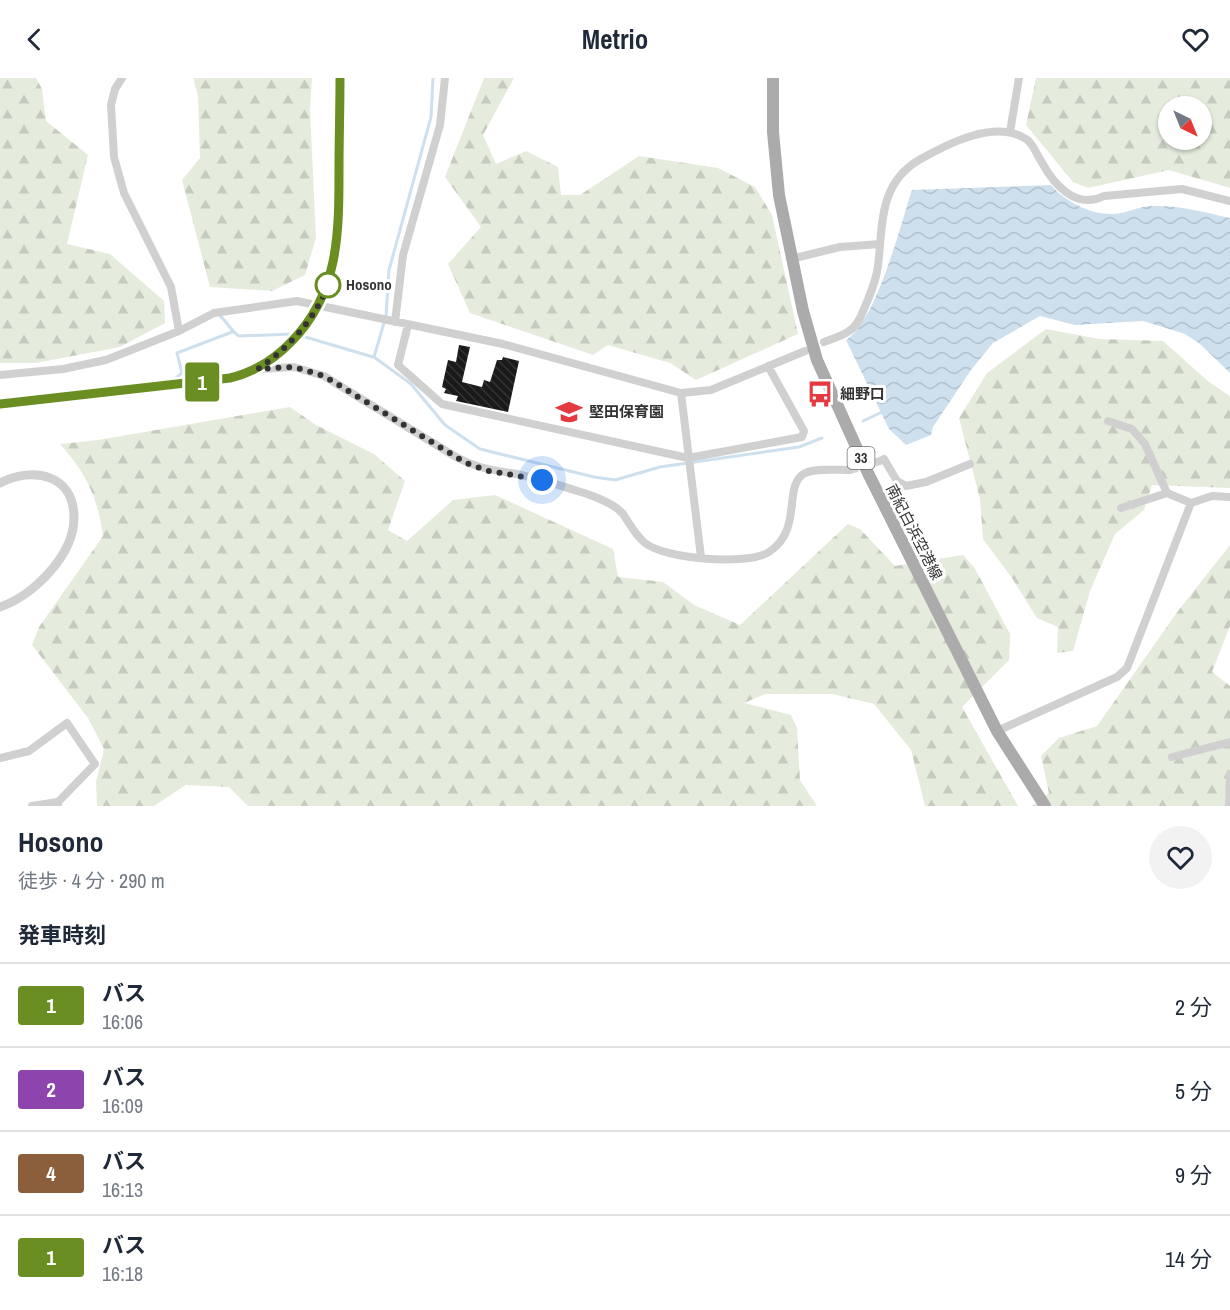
<!DOCTYPE html>
<html lang="ja">
<meta charset="utf-8">
<style>
body{margin:0;font-family:"Archivo Narrow","Noto Sans JP",sans-serif;background:#f2f2f3;color:#1f2937;height:100vh;display:flex;flex-direction:column;font-size:22px;white-space:nowrap}
*{box-sizing:border-box;margin:0}
p{font-size:20px;color:#747a83}
.icon{flex:none;width:33px;height:33px;fill:none;stroke:currentColor;stroke-width:2;stroke-linecap:round;stroke-linejoin:round}
.map{position:relative;height:728px;overflow:hidden}
.panel{display:flex;flex-direction:column;background:#fff;flex:1}
.panel>*{flex:none}
.badge{padding:0 12px;border-radius:4px;font-size:21px;line-height:39px}
.needle{width:39px;rotate:137deg}
.fabs{position:absolute;left:1158px;top:18px;display:grid;gap:12px}
.fabs a{display:grid;place-items:center;width:54px;height:54px;border-radius:50%;background:#fff;box-shadow:0 2px 4px #0004;font-size:30px}
.you{position:absolute;width:30px;height:30px;margin:-15px;border:4px solid #fff;border-radius:50%;background:#1a73e8;box-shadow:0 0 0 9px #1a73e833}
.map>.badge{position:absolute;translate:-50% -50%;box-shadow:0 0 0 3px #fff}
h2{padding:0 18px;font-size:22px;line-height:54px}
.round{display:grid;place-items:center;flex:none;width:63px;height:63px;border-radius:32px;background:#f2f2f3}
.headline{display:flex;align-items:center;justify-content:space-between;height:102px;padding:0 18px}
h1{font-size:28px;font-weight:700;line-height:45px}
ul{padding:0;list-style:none}
li{display:flex;align-items:center;gap:18px;height:84px;padding:0 18px;border-top:2px solid #e0e1e3}
li div{flex:1}
li b{display:block;font-size:22px}
li em{font-style:normal}
li .badge{min-width:66px;font-weight:700;text-align:center}
header{display:flex;justify-content:space-between;align-items:center;height:78px;padding:0 18px;background:#fff;font-size:27px;font-weight:700}
.map>svg:first-child{display:block}
.forest{fill:url(#forest-firs);fill-rule:evenodd}
.water{fill:url(#water-waves)}
.lines{fill:none;stroke-linecap:round;stroke-linejoin:round}
.stream{stroke:#cee0ee;stroke-width:3}
.building{fill:url(#building-back-hatch)}
.minor-tunnel{stroke:#d6d6d6;stroke-width:8;stroke-dasharray:8 4;stroke-linecap:butt}
.minor{stroke:#d0d0d0;stroke-width:8}
.tertiary{stroke:#d0d0d0;stroke-width:9}
.primary{stroke:#ababab;stroke-width:12}
.line-casing{stroke:#fff;stroke-width:14}
.line{stroke:#6b8e23;stroke-width:9}
.walk{stroke:#333;stroke-width:6;stroke-dasharray:0 10.8}
.stop-dot{fill:#fff;stroke:#6b8e23;stroke-width:3}
.labels{text-anchor:middle;stroke-width:6;stroke-linejoin:round;paint-order:stroke}
.shield{fill:#fff;stroke:#707070;stroke-width:1.5}
.shield-label{font-size:14px;font-weight:bold;fill:#333}
.stop-label{font-size:15px;font-weight:bold;fill:#333;stroke:#fff;text-anchor:start}
.poi-label{font-size:15px;font-weight:bold;fill:#333;stroke:#fff;text-anchor:start}
.street-label{font-size:15px;fill:#333;stroke:#fff}
</style>
<header><svg class="icon" aria-label="back" viewBox="0 0 24 24"><path d="M15 5l-7 7 7 7"/></svg>Metrio<svg class="icon" aria-label="heart" viewBox="0 0 24 24"><path d="M12 20l-8-8c-3-5 5-10 8-4 3-6 11-1 8 4z"/></svg></header>
<div class="map">
<svg width="1230" height="728" viewBox="0 0 1230 728">
<defs>
<pattern id="forest-firs" width="22" height="20" patternUnits="userSpaceOnUse" patternTransform="scale(1.5)"><rect width="22" height="20" fill="#e5ecde"/><path d="M5 1l3.5 6h-7zM16 11l3.5 6h-7z" fill="#c5cbbf"/></pattern>
<pattern id="water-waves" width="16" height="10" patternUnits="userSpaceOnUse" patternTransform="scale(1.5)"><rect width="16" height="10" fill="#cee0ee"/><path d="M0 5q4-4 8 0t8 0" fill="none" stroke="#b1c1cd"/></pattern>
<pattern id="building-back-hatch" width="6" height="6" patternUnits="userSpaceOnUse" patternTransform="scale(1.5)"><rect width="6" height="6" fill="#1a1a1a"/><path d="M-1 5l2 2M0 0l6 6M5-1l2 2" fill="none" stroke="#333"/></pattern>
</defs>
<rect width="100%" height="100%" fill="#fff"/>
<path class="forest" d="M0 0H36L42 11 46 43 88 77 67 166 110 176 164 223 165 245 120 269 36 285H0Z
M193 0H312L310 32 316 160 305 197 272 213 210 209 182 102 200 80 198 18Z
M484 0H514L483 57 496 86 526 73 558 89 561 117H580L639 78 718 90 755 109 772 137 798 256 696 302 670 285 608 267 593 277 470 235 448 186 481 149 445 99Z
M1036 0H1230V110L1169 92 1088 110 1073 104 1026 47ZM1168 28H1202V62H1168Z
M1046 251 1099 261 1163 263 1209 304 1230 318V410L1152 407 1144 432 1115 456 1090 513 1073 573 1057 575 1058 549 1037 540 1012 500 983 461 980 421 959 340 987 295Z
M290 329 316 347 374 376 405 403 388 452 407 463 453 422 495 417 613 471 618 499 663 504 694 527 740 547 848 446 860 451 895 488 963 477 974 489 1010 556 1009 582 962 629 1018 728H925L911 672 874 626 832 616H765L744 625 791 637 797 650 800 702 817 728H248L229 709 186 707 154 728H97L96 704 104 671 88 640 32 567 39 549 103 458C97 417 87 397 60 366L98 362Z
M1230 467V548L1212 594 1230 608V728H1032L1049 715 1041 678 1059 660 1097 648 1178 533Z"/>
<path class="water" d="M1051 107C1066 125 1097 140 1121 135 1131 133 1142 128 1152 128 1178 127 1204 134 1230 140V295L1200 266 1185 256 1143 243 1075 247 1040 238 993 265 971 292 933 349 931 357 906 367 889 351 846 262C877 242 900 148 912 112Z"/>
<g class="lines">
<path class="stream" d="M433 0 431 39 389 192 386 238 374 279 411 306 445 347 480 371 594 399 615 402 660 389 799 369 822 360
M220 238C228 245 231 253 239 258L293 256
M302 258 373 279
M176 300 182 295 177 275 232 254
M863 343 882 334"/>
</g>
<path class="building" d="M459 267 470 269 462 304 482 309 484 302 490 304 497 282H502L503 279 519 283 508 334 456 323 458 318 444 315 446 311 442 309 448 282 456 284Z"/>
<g class="lines">
<path class="minor-tunnel" d="M850 392 880 383"/>
<path class="minor" d="M122 0 115 11 111 27 114 79 124 115 171 209 179 253
M1010 54 1019 0
M791 181 840 169 880 166
M395 244 403 177 440 47 445 0
M408 247 398 287 442 326 688 380 802 359 804 353 768 288
M824 264C832 261 842 258 849 253 856 249 861 239 864 231 870 217 876 203 878 188 883 148 878 106 919 82 947 66 995 41 1026 61 1033 65 1037 77 1041 83 1054 107 1076 132 1104 118L1182 111 1230 123
M260 291 294 289 324 298 456 379C480 392 496 392 521 397 544 402 565 409 587 416 598 420 615 426 623 436 630 446 635 457 645 465 665 481 747 488 769 474 804 451 782 407 805 395 816 390 837 392 850 392
M0 297 63 291 106 282 179 253 214 235 297 223 503 266 681 315 711 312 805 273
M681 315 701 479
M1108 343 1132 351 1145 366 1167 415
M880 383 884 381 897 403 906 408 926 404 970 386
M1121 430 1167 415 1191 425 1212 418 1230 419
M997 653 1117 599 1127 590 1191 425
M1172 679 1230 664
M0 680 29 673 67 645 95 686 58 724V728
M32 728 58 724
M1229 728 1230 696"/>
<path class="tertiary" d="M0 405C33 388 74 396 74 440 74 477 33 518 0 529"/>
<path class="primary" d="M773 0V54L779 117 803 233 817 282 868 395 997 653 1045 728
M0 326 230 300C255 294 274 282 292 263 339 216 339 155 339 92 339 61 340 31 340 0"/>
</g>
<g class="lines">
<g class="line-casing">
<path id="line" d="M0 326 230 300C255 294 274 282 292 263 339 215 339 155 339 92 339 61 340 31 340 0"/>
</g>
<use href="#line" class="line"/>
<path class="walk" d="M328 207 330 203C315 241 291 268 258 291L294 289 324 298 466 385 489 393 542 402"/>
</g>
<defs>
<g id="bus-bare" transform="scale(2.07)"><path d="M-5-6H5V4H4V6H2V4H-2V6H-4V4H-5ZM-3.5-4V0h7V-4ZM-3.5 1.2v1.5H-2V1.2ZM2 1.2v1.5H3.5V1.2Z" fill="#e53940" stroke="#fff" stroke-width="2.5" paint-order="stroke"/></g>
<g id="school-bare" transform="scale(2.07)"><path d="M0-5L7-2L0 1L-7-2ZM-4 1L0 2.5L4 1V4Q0 6-4 4Z" fill="#e53940" stroke="#fff" stroke-width="2.5" paint-order="stroke"/></g>
</defs>
<g fill-rule="evenodd">
<use href="#bus-bare" x="820" y="316"/>
<use href="#school-bare" x="569" y="334"/>
</g>
<circle class="stop-dot" cx="328" cy="207" r="12"/>
<g class="labels">
<rect class="shield" x="847.5" y="369" width="27" height="22" rx="4.5"/>
<g class="shield-label">
<text x="861" y="385">33</text>
</g>
<g class="stop-label">
<text x="346" y="212">Hosono</text>
</g>
<g class="poi-label">
<text x="840" y="321">細野口</text>
<text x="589" y="339">堅田保育園</text>
</g>
<g class="street-label">
<text transform="translate(914 454) rotate(63)" y="5">南紀白浜空港線</text>
</g>
</g>
</svg>
<div class="fabs">
<a><svg class="needle" viewBox="-14 -14 28 28"><path d="M0-13l5 13h-10z" fill="#e53935"/><path d="M0 13l5-13h-10z" fill="#747a83"/></svg></a>
</div>
<div class="you" style="left:542px;top:402px"></div>
<b class="badge" style="left:202px;top:304px;background:#6b8e23;color:#fff">1</b>
</div>
<section class="panel">
<div class="headline"><div><h1>Hosono</h1><p>徒歩 · 4 分 · 290 m</p></div><a class="round"><svg class="icon" aria-label="heart" viewBox="0 0 24 24"><path d="M12 20l-8-8c-3-5 5-10 8-4 3-6 11-1 8 4z"/></svg></a></div>
<h2>発車時刻</h2>
<ul>
<li><span class="badge" style="background:#6b8e23;color:#fff">1</span><div><b>バス</b><p>16:06</p></div><em>2 分</em></li>
<li><span class="badge" style="background:#8e44ad;color:#fff">2</span><div><b>バス</b><p>16:09</p></div><em>5 分</em></li>
<li><span class="badge" style="background:#8b5e3c;color:#fff">4</span><div><b>バス</b><p>16:13</p></div><em>9 分</em></li>
<li><span class="badge" style="background:#6b8e23;color:#fff">1</span><div><b>バス</b><p>16:18</p></div><em>14 分</em></li>
</ul>
</section>
